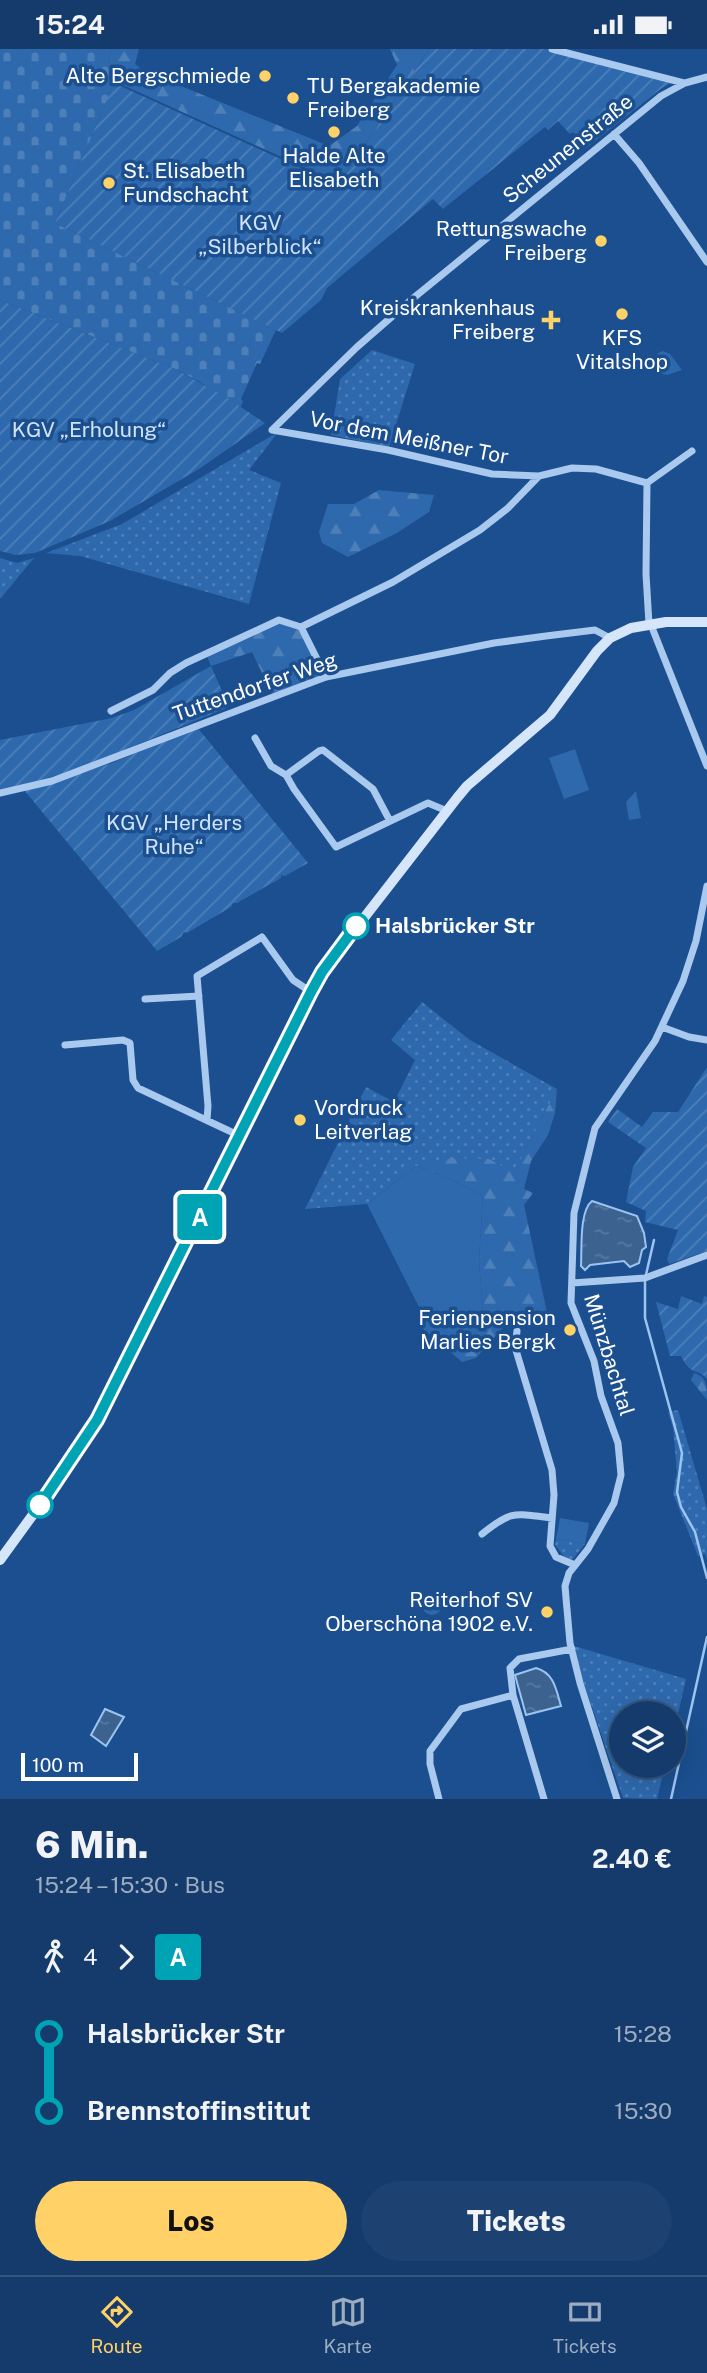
<!DOCTYPE html>
<html lang="de">
<meta charset="utf-8">
<style>
body{margin:0;font-family:"Public Sans",sans-serif;background:#1d4271;color:#f1f3f6;height:100vh;display:flex;flex-direction:column;font-size:26px;white-space:nowrap}
*{box-sizing:border-box;margin:0}
p{font-size:23px;color:#9dadc1}
.icon{flex:none;width:38px;height:38px;fill:none;stroke:currentColor;stroke-width:2;stroke-linecap:round;stroke-linejoin:round}
.map{position:relative;height:1750px;overflow:hidden}
.details{display:flex;flex-direction:column;background:#143b6b;flex:1}
.details>*{flex:none}
.badge{padding:0 14px;border-radius:5px;font-size:24px;line-height:46px}
.controls{position:absolute;left:609px;top:1652px;display:grid;gap:14px}
.controls a{display:grid;place-items:center;width:77px;height:77px;border-radius:50%;background:#143b6b;box-shadow:0 7px 28px #0002,0 0 0 2px #33557e;font-size:35px}
.scale{position:absolute;left:21px;bottom:18px;width:117px;box-sizing:border-box;padding-left:7px;border:4px solid #fff;border-top:0;font-size:19px;line-height:24px;white-space:nowrap;color:#fff;-webkit-text-stroke:5px #1b4f8f;paint-order:stroke}
.map>.badge{position:absolute;translate:-50% -50%;box-shadow:0 0 0 4px #fff}
.legs{display:flex;align-items:center;gap:10px;height:77px;padding:0 35px;font-size:23px}
.legs p{margin-inline-start:auto}
.summary{display:flex;align-items:center;justify-content:space-between;height:119px;padding:0 35px}
h1{font-size:38px;font-weight:800;line-height:52px}
.primary-button{display:flex;gap:14px;margin-top:auto;padding:14px 35px}
.primary-button a{flex:1;height:80px;border-radius:42px;background:#ffd166;color:#111;font-size:28px;font-weight:800;line-height:80px;text-align:center}
.primary-button a+a{background:#1d4271;color:#f1f3f6}
ul{padding:0 35px;list-style:none}
li{display:flex;align-items:center;gap:24px;height:77px;font-size:26px}
li i{display:grid;place-items:center;width:10px;height:100%;margin:0 9px;background:currentColor}
li i::after{content:'';width:18px;height:18px;margin:-9px;border:5px solid;border-radius:50%;background:#143b6b}
li p{margin-inline-start:auto}
li:first-child i{background:linear-gradient(#0000 50%,currentColor 0)}
li:last-child i{background:linear-gradient(currentColor 50%,#0000 0)}
.status{display:flex;justify-content:space-between;align-items:center;height:49px;padding:0 35px;background:#143b6b;direction:ltr}
.status svg{height:19px;fill:currentColor}
.menu{display:flex;justify-content:space-around;align-items:center;height:98px;border-top:2px solid #33557e;background:#143b6b;font-size:19px;color:#9dadc1}
.menu a{display:grid;justify-items:center;gap:4px}
.menu .on{color:#ffd166}
.map>svg:first-child{display:block}
.grass{fill:url(#grass-dots)}
.forest{fill:url(#forest-firs)}
.cemetery{fill:url(#cemetery-stones)}
.park{fill:#2e69ad}
.garden{fill:url(#garden-furrows)}
.water{fill:url(#water-ripples);stroke:#9cc4f0;stroke-width:2}
.lines{fill:none;stroke-linecap:round;stroke-linejoin:round}
.stream{stroke:#9cc4f0;stroke-width:2.5}
.street{stroke:#a9c9ee;stroke-width:7}
.secondary{stroke:#d6e6fa;stroke-width:10}
.line-1-casing{stroke:#fff;stroke-width:16}
.line-1{stroke:#00a3b4;stroke-width:10}
.poi-dot{fill:#ffd166;stroke:#1b4f8f;stroke-width:2.5}
.stop-1-dot{fill:#fff;stroke:#00a3b4;stroke-width:3.5}
.labels{text-anchor:middle;stroke-width:7;stroke-linejoin:round;paint-order:stroke}
.poi-label{font-size:21px;fill:#fff;stroke:#1b4f8f;text-anchor:end}
.street-label{font-size:21px;fill:#fff;stroke:#1b4f8f}
.park-label{font-size:21px;fill:#cfe3fa;stroke:#1b4f8f}
.stop-label{font-size:21px;font-weight:bold;fill:#fff;stroke:#1b4f8f;text-anchor:start}
</style>
<div class="status"><b>15:24</b><svg viewBox="0 0 49 12"><path d="M0 12V9h3v3zM5 12V6h3v6zM10 12V3h3v9zM15 12V0h3v12zM26 1h20v11H26zM47 4h2v5h-2z"/></svg></div>
<div class="map">
<svg width="707" height="1750" viewBox="0 0 707 1750">
<defs>
<pattern id="grass-dots" width="8" height="8" patternUnits="userSpaceOnUse" patternTransform="scale(1.75)"><rect width="8" height="8" fill="#2e69ad"/><path d="M2 2h.1M6 6h.1" fill="none" stroke="#4d80b9" stroke-width="1.8" stroke-linecap="round"/></pattern>
<pattern id="forest-firs" width="22" height="20" patternUnits="userSpaceOnUse" patternTransform="scale(1.75)"><rect width="22" height="20" fill="#2e69ad"/><path d="M5 1l3.5 6h-7zM16 11l3.5 6h-7z" fill="#4d80b9"/></pattern>
<pattern id="cemetery-stones" width="16" height="16" patternUnits="userSpaceOnUse" patternTransform="scale(1.75)"><rect width="16" height="16" fill="#2e69ad"/><path d="M2 7V4a2 2 0 0 1 4 0v3zM10 15v-3a2 2 0 0 1 4 0v3z" fill="#4d80b9"/></pattern>
<pattern id="garden-furrows" width="10" height="10" patternUnits="userSpaceOnUse" patternTransform="scale(1.75)"><rect width="10" height="10" fill="#2e69ad"/><path d="M-1 1l2-2M0 10L10 0M9 11l2-2" fill="none" stroke="#4d80b9"/></pattern>
<pattern id="water-ripples" width="26" height="14" patternUnits="userSpaceOnUse" patternTransform="scale(1.75)"><rect width="26" height="14" fill="#3c6290"/><path d="M2 4q2-2 4 0t4 0M15 11q2-2 4 0t4 0" fill="none" stroke="#597aa1"/></pattern>
</defs>
<rect width="100%" height="100%" fill="#1b4f8f"/>
<path class="grass" d="M372 301 415 315 389 398 331 386 340 330Z
M278 383 249 421 281 434 249 555 80 507 46 504 122 475Z
M0 509 17 514 34 509 0 550Z
M422 953 470 991 557 1040 514 1124 489 1110 416 1117 367 1155 305 1160 366 1038 394 1053 415 1011 391 991Z
M678 1361 707 1460V1511L705 1505 698 1507 673 1445 677 1423 673 1379 668 1363Z
M556 1490 585 1495 572 1511H567L555 1496Z
M574 1597 686 1630 674 1682V1664H621V1717H665L657 1750 623 1749 581 1626Z"/>
<path class="forest" d="M112 0H139L135 15 144 22 329 97 357 77 397 16 390 0H429L339 134 125 37 114 34 108 13Z
M379 441 434 446 429 463 397 484 348 508 322 494 319 483 328 455H354Z
M279 571 301 578 326 628 273 647 252 603 211 617 206 605Z
M557 1040 555 1064 548 1086 531 1112 524 1140 533 1144 524 1156 548 1268 514 1266 476 1309 462 1313 421 1278 425 1270 462 1294 484 1277 479 1211 483 1147 452 1131 416 1117 452 1109 489 1110 514 1123Z
M694 1324C707 1328 707 1336 707 1351L691 1331Z"/>
<path class="cemetery" d="M0 0H112L108 13 115 32 55 174 276 281 260 315 257 314 241 350 243 352 240 359 200 333 175 320 0 251Z"/>
<path class="park" d="M663 302 670 305 682 321 667 326 658 324 651 317 658 304Z
M575 700 589 741 564 750 549 709Z
M636 742 641 769 629 771 626 753Z
M416 1117 452 1131 483 1147 479 1211 484 1277 462 1294 425 1270 367 1155Z
M560 1469 589 1474 585 1495 556 1490Z
M422 1556a10 10 0 1 1 20 0a10 10 0 1 1-20 0Z"/>
<path class="garden" d="M429 0H547L673 33 662 39 585 100 573 83 570 85 558 72 548 81 545 78 443 160 433 150 327 239 321 251 282 284 55 174 114 34 338 136Z
M0 251 175 320 224 347 265 374 199 420 110 472 35 504 16 506 0 502Z
M211 617 229 658 75 721 0 743V691L112 669 134 661Z
M197 678 308 814 285 827 281 826V829L237 854H233L231 858 187 884 184 883 181 888 157 902 24 741 112 714Z
M707 1018V1202L669 1215 667 1210 678 1181 645 1173 646 1162 626 1153 633 1118 646 1099 608 1073 617 1060 642 1078 653 1063H678Z
M681 1247 702 1255 704 1247 707 1248V1330C697 1318 691 1328 681 1307H670L656 1253 678 1260Z"/>
<path class="water" d="M592 1152 637 1167 644 1184 646 1198 642 1201 639 1214 630 1218 624 1212 590 1216 585 1221 581 1217C582 1201 579 1162 592 1152Z
M536 1619C554 1624 556 1640 561 1657L526 1666 515 1626Z
M105 1660 124 1668 106 1697 91 1686Z"/>
<g class="lines">
<path class="stream" d="M654 1191 645 1230V1269L682 1404 677 1443 681 1458 695 1483 707 1529
M671 1750 707 1588"/>
<path class="street" d="M552 0 684 34
M614 85 639 114 707 213
M539 427 492 425 388 401 272 381 357 298 411 251 661 47 685 34 707 28
M649 575 646 525 647 434 692 402
M653 575V581L707 717
M301 578 326 628
M111 662 153 641 170 624 186 614 279 571 301 578 393 533 480 481 508 459 539 427 572 419 596 420 647 434
M255 689 271 717 286 726 294 740 336 798 428 754 447 762
M286 726 319 702 323 701 373 740 390 772
M0 744 52 732 326 628 494 594 546 587 595 581 610 589
M145 950 199 947
M662 978 689 988 707 991
M65 996 123 991 130 994 133 1031 138 1039 240 1087
M207 1071 208 1057 197 927 262 888 293 931 311 943
M572 1234 645 1229 707 1206
M517 1282 515 1298 552 1421 554 1446 550 1497 556 1508 575 1516
M482 1485C513 1460 515 1465 552 1469
M439 1750 430 1715V1702L461 1660 513 1646
M544 1750 513 1646 510 1619 519 1610 572 1600
M617 1750 580 1634 570 1594 566 1549 565 1537 569 1524 588 1500 614 1454 621 1426 618 1394 601 1347 594 1312 571 1254 574 1164 595 1079 655 992 683 932 696 892 707 837"/>
<path class="secondary" d="M0 1511 77 1405 97 1371 292 986 322 923 457 749 467 737 550 666 597 602 610 589 631 579 666 573H707"/>
</g>
<g class="lines">
<g class="line-1-casing">
<path id="line-1" d="M40 1456 97 1371 311 943 322 923 356 877"/>
</g>
<use href="#line-1" class="line-1"/>
</g>
<g class="poi-dot">
<circle cx="265" cy="27" r="7"/>
<circle cx="293" cy="49" r="7"/>
<circle cx="334" cy="83" r="7"/>
<circle cx="109" cy="134" r="7"/>
<circle cx="601" cy="192" r="7"/>
<circle cx="622" cy="265" r="7"/>
<path d="M547.5 260.5h7v7h7v7h-7v7h-7v-7h-7v-7h7z"/>
<circle cx="300" cy="1071" r="7"/>
<circle cx="570" cy="1281" r="7"/>
<circle cx="547" cy="1563" r="7"/>
</g>
<g class="stop-1-dot">
<circle cx="356" cy="877" r="12"/>
<circle cx="40" cy="1456" r="12"/>
</g>
<g class="labels">
<g class="poi-label">
<text x="251" y="34">Alte Bergschmiede</text>
<text x="307" y="44" text-anchor="start">TU Bergakademie<tspan x="307" dy="24">Freiberg</tspan></text>
<text x="334" y="114" text-anchor="middle">Halde Alte<tspan x="334" dy="24">Elisabeth</tspan></text>
<text x="123" y="129" text-anchor="start">St. Elisabeth<tspan x="123" dy="24">Fundschacht</tspan></text>
<text x="587" y="187">Rettungswache<tspan x="587" dy="24">Freiberg</tspan></text>
<text x="535" y="266">Kreiskrankenhaus<tspan x="535" dy="24">Freiberg</tspan></text>
<text x="622" y="296" text-anchor="middle">KFS<tspan x="622" dy="24">Vitalshop</tspan></text>
<text x="314" y="1066" text-anchor="start">Vordruck<tspan x="314" dy="24">Leitverlag</tspan></text>
<text x="556" y="1276">Ferienpension<tspan x="556" dy="24">Marlies Bergk</tspan></text>
<text x="533" y="1558">Reiterhof SV<tspan x="533" dy="24">Oberschöna 1902 e.V.</tspan></text>
</g>
<g class="street-label">
<text transform="translate(568 100) rotate(-39)" y="7">Scheunenstraße</text>
<text transform="translate(409 389) rotate(11)" y="7">Vor dem Meißner Tor</text>
<text transform="translate(255 638) rotate(-19)" y="7">Tuttendorfer Weg</text>
<text transform="translate(609 1306) rotate(73)" y="7">Münzbachtal</text>
</g>
<g class="park-label">
<text x="260" y="181">KGV<tspan x="260" dy="24">„Silberblick“</tspan></text>
<text x="89" y="388">KGV „Erholung“</text>
<text x="174" y="781">KGV „Herders<tspan x="174" dy="24">Ruhe“</tspan></text>
</g>
<g class="stop-label">
<text x="375" y="884">Halsbrücker Str</text>
</g>
</g>
</svg>
<div class="controls">
<a><svg class="icon" aria-label="layers" viewBox="0 0 24 24"><path d="M12 4l9 5-9 5-9-5zM3 14l9 5 9-5"/></svg></a>
</div>
<div class="scale">100 m</div>
<b class="badge" style="left:200px;top:1168px;background:#00a3b4;color:#fff">A</b>
</div>
<section class="details">
<div class="summary"><div><h1>6 Min.</h1><p>15:24 – 15:30 · Bus</p></div><b>2.40 €</b></div>
<div class="legs"><svg class="icon" aria-label="walk" viewBox="0 0 24 24"><circle cx="13" cy="4" r="2"/><path d="M13 8l-2 6 4 7M11 14l-3 7M7 12l3-4h3l4 4"/></svg>4<svg class="icon" aria-label="forward" viewBox="0 0 24 24"><path d="M9 5l7 7-7 7"/></svg><b class="badge" style="background:#00a3b4;color:#fff">A</b></div>
<ul>
<li><i style="color:#00a3b4"></i><b>Halsbrücker Str</b><p>15:28</p></li>
<li><i style="color:#00a3b4"></i><b>Brennstoffinstitut</b><p>15:30</p></li>
</ul>
<div class="primary-button"><a>Los</a><a>Tickets</a></div>
</section>
<nav class="menu">
<a class="on"><svg class="icon" aria-label="directions" viewBox="0 0 24 24"><path d="M12 3l9 9-9 9-9-9zM9 14v-3h6M13 9l2 2-2 2"/></svg>Route</a>
<a><svg class="icon" aria-label="map" viewBox="0 0 24 24"><path d="M3 6l6-2 6 2 6-2v14l-6 2-6-2-6 2zM9 4v14M15 6v14"/></svg>Karte</a>
<a><svg class="icon" aria-label="tickets" viewBox="0 0 24 24"><path d="M3 7h18v10H3zM15 7v10"/></svg>Tickets</a>
</nav>
